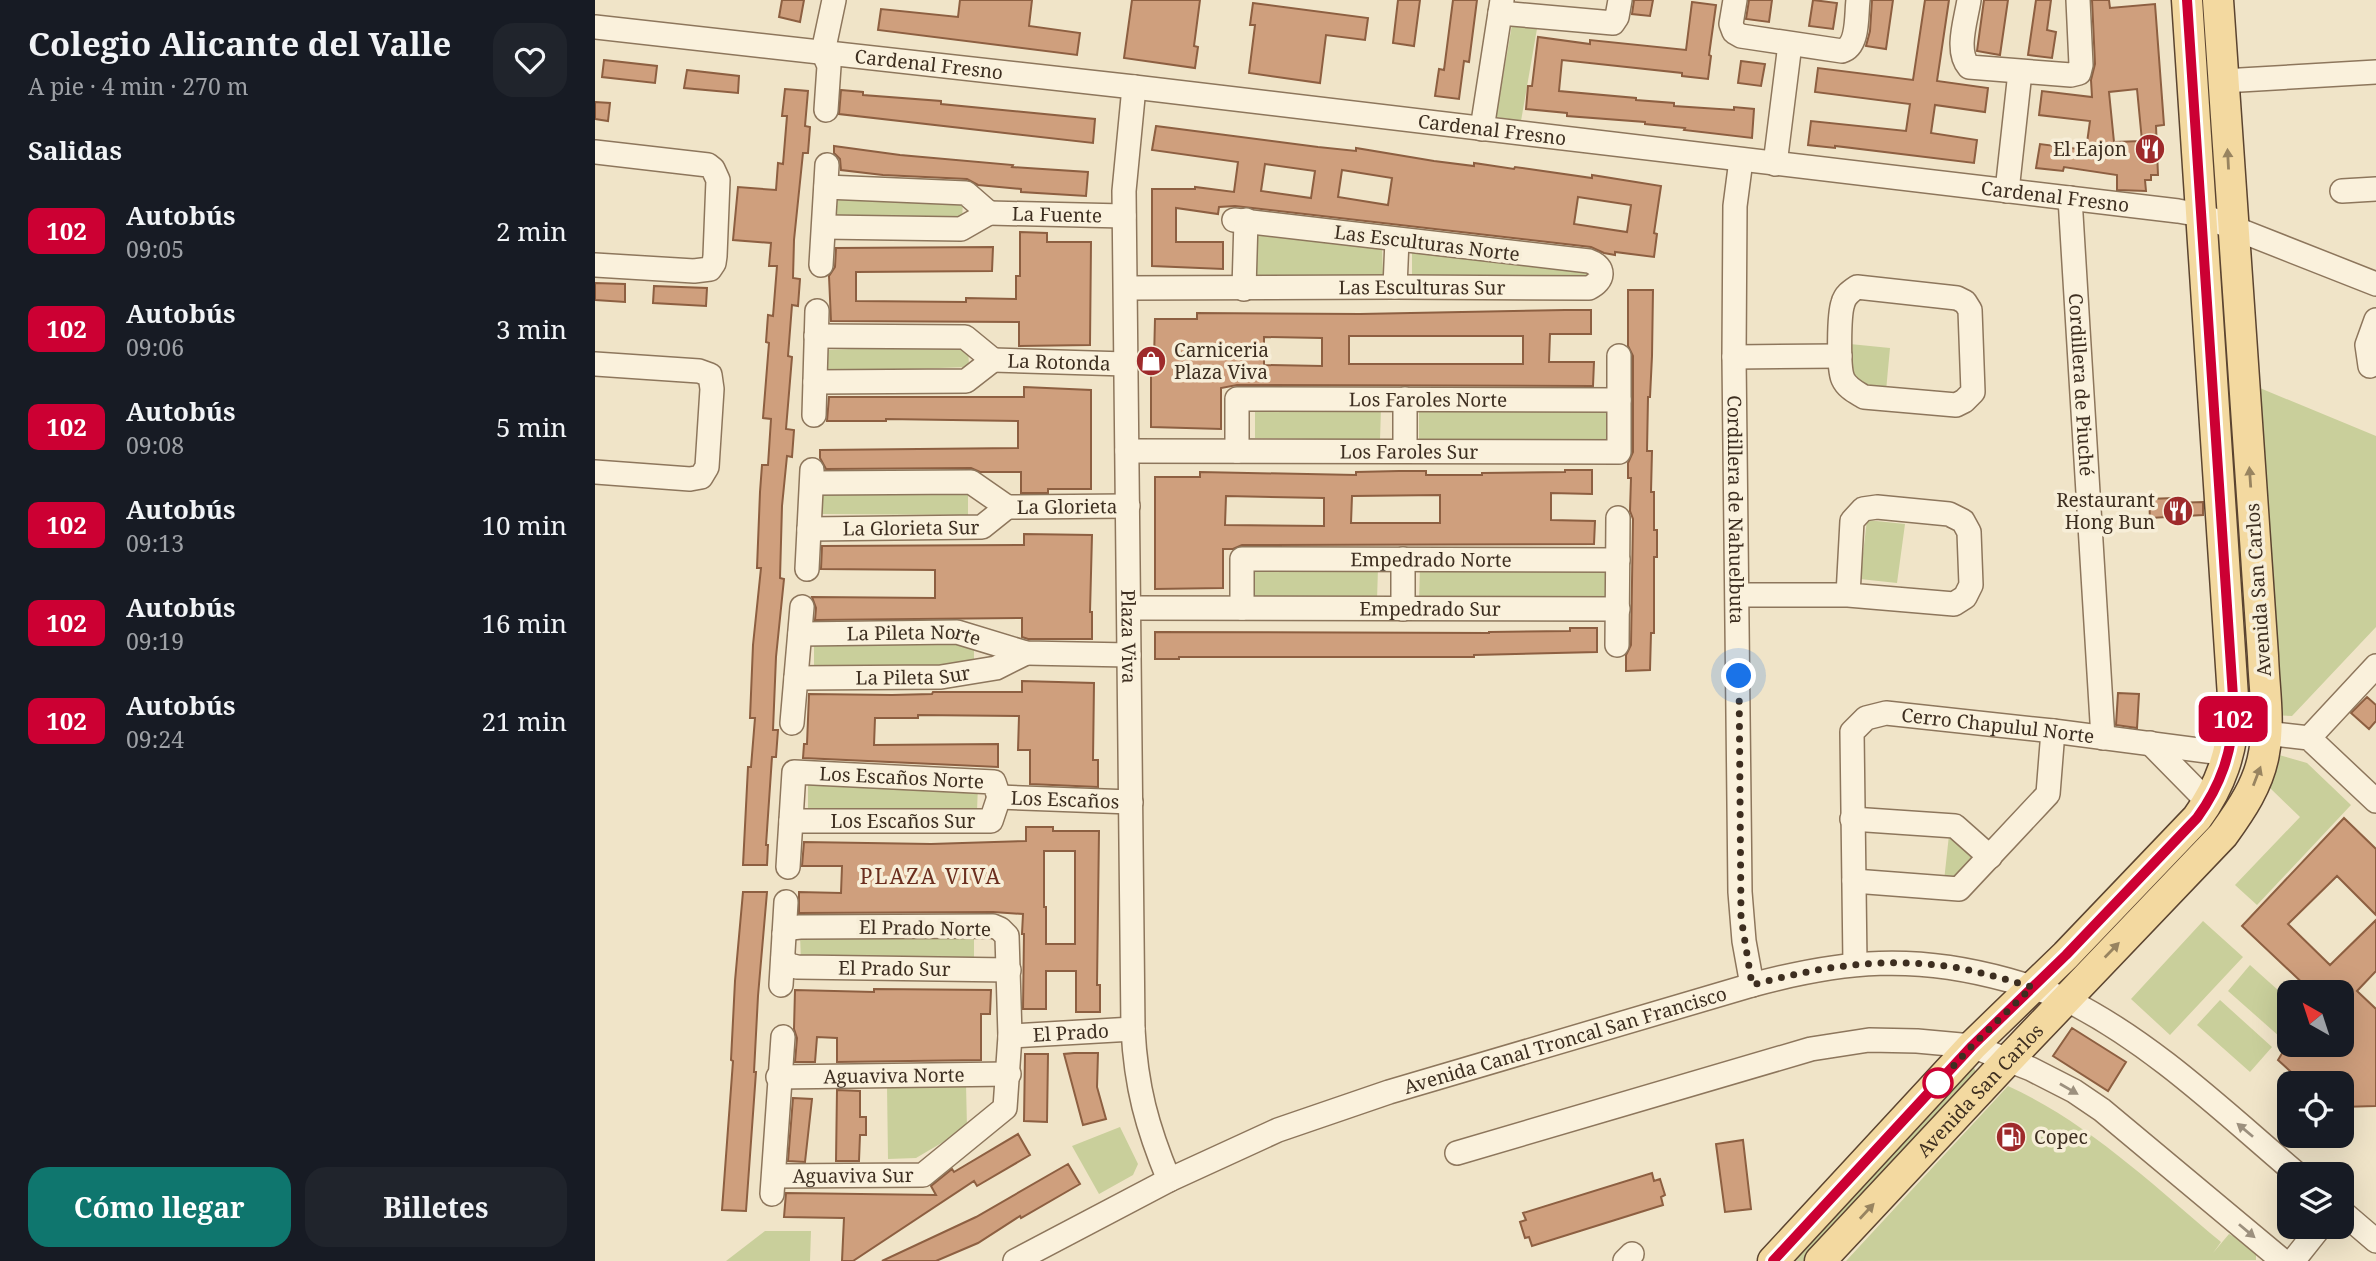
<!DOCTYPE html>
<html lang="es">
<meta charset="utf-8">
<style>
body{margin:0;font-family:"Noto Serif",serif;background:#20242c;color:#f1f3f6;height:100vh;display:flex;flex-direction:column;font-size:26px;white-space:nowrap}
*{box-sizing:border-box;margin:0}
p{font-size:23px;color:#9ea1a6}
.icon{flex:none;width:38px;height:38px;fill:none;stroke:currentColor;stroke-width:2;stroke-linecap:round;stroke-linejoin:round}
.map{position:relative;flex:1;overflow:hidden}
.details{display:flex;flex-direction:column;background:#171b24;width:595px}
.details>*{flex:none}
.badge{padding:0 14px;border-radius:10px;font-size:24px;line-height:46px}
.needle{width:46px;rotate:321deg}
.tools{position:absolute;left:1682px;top:980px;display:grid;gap:14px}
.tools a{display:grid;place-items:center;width:77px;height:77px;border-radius:14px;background:#171b24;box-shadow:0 7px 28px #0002;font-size:35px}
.you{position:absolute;width:35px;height:35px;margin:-18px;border:5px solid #fff;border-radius:50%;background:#1a73e8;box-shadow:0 0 0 10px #1a73e833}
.map>.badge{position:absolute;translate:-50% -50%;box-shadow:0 0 0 4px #fff}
h2{padding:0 28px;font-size:26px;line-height:63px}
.round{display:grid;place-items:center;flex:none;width:74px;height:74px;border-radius:21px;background:#20242c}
.head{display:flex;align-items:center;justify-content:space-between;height:119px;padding:0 28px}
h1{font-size:33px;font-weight:700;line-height:52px}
.button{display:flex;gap:14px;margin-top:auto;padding:14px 28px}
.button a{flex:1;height:80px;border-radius:21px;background:#0f766e;color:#fff;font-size:28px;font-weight:700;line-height:80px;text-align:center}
.button a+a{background:#20242c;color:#f1f3f6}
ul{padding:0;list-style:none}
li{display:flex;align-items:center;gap:21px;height:98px;padding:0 28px}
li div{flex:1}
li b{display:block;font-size:26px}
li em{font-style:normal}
li .badge{min-width:77px;font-weight:700;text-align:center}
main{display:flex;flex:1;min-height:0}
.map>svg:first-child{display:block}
.green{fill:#c9cf9b}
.building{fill:#cf9f7d;stroke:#8d5f41;stroke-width:2;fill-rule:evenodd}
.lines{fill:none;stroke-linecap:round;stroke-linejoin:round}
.minor-casing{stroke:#8d765c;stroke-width:26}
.major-casing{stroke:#5b4430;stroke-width:33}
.minor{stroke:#faf1dc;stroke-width:23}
.major{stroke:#f3d9a0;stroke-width:30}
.oneway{fill:#988460}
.oneway2{fill:#9c907e}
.line-casing{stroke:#fff;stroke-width:16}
.line{stroke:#c03;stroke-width:10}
.walk{stroke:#3d2e20;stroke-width:7;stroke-dasharray:0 12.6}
.stop-dot{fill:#fff;stroke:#c03;stroke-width:3.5}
.labels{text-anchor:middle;stroke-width:7;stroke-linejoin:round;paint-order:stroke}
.street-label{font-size:19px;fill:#3d2e20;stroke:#f7eed8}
.poi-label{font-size:19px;fill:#3d2e20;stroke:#f7eed8;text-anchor:end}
.neighbourhood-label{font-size:21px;letter-spacing:2px;fill:#6b2e1e;stroke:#f7eed8}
</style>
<main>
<section class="details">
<div class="head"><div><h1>Colegio Alicante del Valle</h1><p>A pie · 4 min · 270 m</p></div><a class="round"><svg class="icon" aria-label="heart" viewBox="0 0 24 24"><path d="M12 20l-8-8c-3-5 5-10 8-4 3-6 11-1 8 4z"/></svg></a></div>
<h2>Salidas</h2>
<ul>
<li><span class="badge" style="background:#c03;color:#fff">102</span><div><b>Autobús</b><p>09:05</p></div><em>2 min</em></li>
<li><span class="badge" style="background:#c03;color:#fff">102</span><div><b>Autobús</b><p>09:06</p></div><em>3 min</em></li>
<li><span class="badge" style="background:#c03;color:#fff">102</span><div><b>Autobús</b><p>09:08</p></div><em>5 min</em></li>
<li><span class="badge" style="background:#c03;color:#fff">102</span><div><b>Autobús</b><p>09:13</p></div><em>10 min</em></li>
<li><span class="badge" style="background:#c03;color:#fff">102</span><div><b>Autobús</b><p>09:19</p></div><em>16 min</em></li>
<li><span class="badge" style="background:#c03;color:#fff">102</span><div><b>Autobús</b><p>09:24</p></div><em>21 min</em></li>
</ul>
<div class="button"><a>Cómo llegar</a><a>Billetes</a></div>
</section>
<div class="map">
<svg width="1781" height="1261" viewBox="0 0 1781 1261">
<rect width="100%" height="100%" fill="#f0e4c8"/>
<path class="green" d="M918 19 943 23 926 121 901 117Z
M234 192 368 198 367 223 233 217Z
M660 230 787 245 788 275 658 276Z
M817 250 993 272V279L817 276Z
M1255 344 1295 348 1291 391 1251 387Z
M373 345 374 367 227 372V350Z
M1660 386 1781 436V627L1697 716 1676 715Z
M660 406 786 408 785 440 660 438Z
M824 406 1013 407V443L824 442Z
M226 491 373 492V515L226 514Z
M1272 520 1310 524 1302 583 1265 579Z
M657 566 783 568 782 600 656 598Z
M825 566 1013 567V603L824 602Z
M219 641H379V667H219Z
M1684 755 1712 763 1756 805 1662 905 1640 885 1705 817 1675 788Z
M213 783 383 785 382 811 213 809Z
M1354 835 1385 859 1363 882 1349 881Z
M1608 921 1648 957 1575 1035 1536 999Z
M379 934V961L206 962 205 935Z
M1655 965 1694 1000V1028L1685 1037 1633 991Z
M1625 1000 1677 1047 1655 1072 1602 1025Z
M1377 1062 1381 1073 1376 1082 1210 1261H1191Z
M371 1084 372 1128 321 1158 293 1159 292 1086Z
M1413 1086C1494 1123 1558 1185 1626 1242L1618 1253 1634 1234 1657 1246 1661 1253V1260L1251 1261Z
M525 1127 543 1164 538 1175 504 1194 477 1146Z
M170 1231H216L215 1261H131Z"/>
<path class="building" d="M187 0H209L205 22 184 17Z
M365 0H437L434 26 485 33 482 55 283 30 286 9 363 17Z
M537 0H605L599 46 603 47 600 68 529 58Z
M803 0H825L819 46 798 43Z
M858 0H882L874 62 869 61 864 99 840 96 844 69 849 70Z
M1039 0H1058L1055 16 1037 14Z
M1154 0H1177L1174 22 1151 19Z
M1218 0 1242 3 1238 29 1214 26Z
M1277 0H1298L1291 49 1271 46 1275 31Z
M1330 0H1354L1342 81 1393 88 1390 112 1340 105 1336 133 1382 140 1379 163 1240 146V148L1213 145 1216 121 1311 131 1315 104 1220 92 1223 68 1318 80Z
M1389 0H1413L1405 55 1382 51Z
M1441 0H1456L1452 30 1461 32 1457 58 1433 55Z
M1497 0H1514L1515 8 1560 4 1569 125 1561 126 1563 175H1556V180H1550L1551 191 1522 190V175L1469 167 1468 171 1441 168 1445 144 1491 150 1495 121 1444 115 1447 91 1497 97 1496 80 1500 64ZM1542 89 1547 141 1519 142 1514 92Z
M1097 2 1121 5 1114 55 1116 56 1113 79 1087 76V73L967 60 964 91 1041 98V100L1079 103V106L1139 110V107L1159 109 1157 138 1089 130 1090 128 1050 124V122L972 116V113L931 109 933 86H937L943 37 995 44V40L1091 50Z
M658 3 773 18 770 40 731 35 725 83 654 73 660 25H655Z
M9 60 62 66 60 83 7 77Z
M1146 61 1170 64 1166 86 1143 83Z
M92 70 144 76 143 93 89 88Z
M190 89 213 91 210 126 215 127 213 153H208L199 240 198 278 205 279 203 306 197 305 193 356 197 357 191 429 199 430 197 457 192 456 187 506 185 578 189 579 181 657 178 730H183L181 757H177L171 845H173L172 865H148L153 767H156L160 718H155L158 645 166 568H162L165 492 167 465H173L176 419 168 418 174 343 171 342 173 315 178 316 182 266H174L176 243 138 240 143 187 181 190 183 163 188 164 192 116H187Z
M246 90 268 92V95L346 101V104L500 119 498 143 244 114Z
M0 102 15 103 13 121 0 119Z
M561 126 723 147 761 151V148L839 161 879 166V163L919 169 920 167 997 178V175L1066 186 1059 233 1062 234 1059 257 1020 252V255L1009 253 996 247 640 206 624 207 623 214 581 208V242H628V269L557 266V189H600V187L639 192 643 162 557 150ZM670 164 720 171 716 198 666 191ZM747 170 797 178 793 205 743 197ZM983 197 1036 205 1032 232 979 224Z
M239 146 305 155 418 165 417 167 493 172 491 196 426 192V189L383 185 372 179 288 175 246 170 245 159 239 153Z
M425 232 452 233V242H496L495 345 424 346V322L236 321 234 276 240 267 241 248 398 247 397 271 261 272V301L371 302V298L421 299V276H425Z
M0 283 30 284V302L0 300Z
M59 286 112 288 111 306 58 303Z
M1033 290H1058L1057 356 1055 397H1053L1052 451H1057L1056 492H1059V530H1062V557H1059V633H1056L1055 670 1031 671V655L1036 645 1038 519 1035 511 1036 478H1033V463L1038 452V356L1033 346Z
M970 310H996V334H955L954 362H999L998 386 642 385 626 388V429L556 427V360H559L560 319H602V313L765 314ZM754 336H928V364H754ZM669 337 727 338V366L669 365Z
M429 387 496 390V489H453V493H426V472H385L376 468 231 469 225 458V450L423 448V421L291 419V421H232L234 397H429Z
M970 470H997V494L956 493V520L1000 521 999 544 647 545 638 549H628V588L560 589V477H605V472L761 475V472L804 471H831V475H887V473L970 472ZM845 495V523H756L757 496ZM631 496 729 498V526L630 525Z
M1578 498V503L1608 502V515L1555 518 1554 499Z
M429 534 497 535 495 612H497V639H433L427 637V618L220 620 221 608 217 597 340 598V570L226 569 227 546 429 545Z
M975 628H1002V652L879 655V657H584V659H560V632L894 633V632L975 631Z
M427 681 499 683 498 760H503V787L435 784V750H423L424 716 323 715V718H280L279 745 403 744V767L208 758 209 744H212L214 694 297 695 337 694 338 692H427Z
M1523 693 1544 694 1542 728 1521 725Z
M1772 697 1781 705V721L1774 729 1756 713Z
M1749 818 1781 849V915L1742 876 1693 924 1735 965 1781 920V971L1762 991 1781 1009V1106L1746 1107V1083H1708L1683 1060 1692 1045H1746V992H1717L1647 926Z
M431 827H458V831H504L502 985H505V1012H481V971H451V1009H428L429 934H427L428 914 398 912 204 913V892L246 893 247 866H207L209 842 336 844 431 841ZM449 851H480V944H451V907H449Z
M148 892H172L163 996 159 1072H161L151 1211 127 1210 138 1061 136 1060 140 981Z
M279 989 396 990 395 1014H386V1060L242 1062V1038L222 1037 220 1062H200L202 1038 199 1029 200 990 279 992Z
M1477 1028 1531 1062 1513 1091 1458 1056Z
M479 1053H503L502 1087 511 1119 488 1125 469 1054Z
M430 1054H453L452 1122 429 1121Z
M242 1090 265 1091V1117H271V1135H265L264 1161H241Z
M198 1098 217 1099 210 1162 193 1161Z
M423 1134 435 1155 382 1186 379 1181 258 1261H247L249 1218 189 1217 191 1193 341 1195 336 1186 357 1169 359 1172Z
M1148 1140 1156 1209 1130 1212 1121 1144Z
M473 1164 485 1184 426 1218 425 1216 383 1243 341 1261H287L381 1217Z
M1057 1173 1059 1181 1065 1179 1070 1195 1066 1197 1068 1205 937 1246 934 1237 930 1238 925 1222 931 1220 928 1213Z"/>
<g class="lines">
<g class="minor-casing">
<g id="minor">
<path d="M1140 0 1136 24 1139 32 1146 36 1247 51C1264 46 1261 16 1263 0"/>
<path d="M1374 0C1371 20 1360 51 1374 67L1476 75 1484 73 1486 65 1483 0"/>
<path d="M905 13 1018 23 1022 17 1025 0"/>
<path id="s1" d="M0 27 539 87 1583 211 1606 215 1781 284"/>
<path d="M1628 81 1781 72"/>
<path id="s2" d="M539 87 529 191 538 1029C541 1087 552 1127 574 1180"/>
<path d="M231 110 234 66 228 52 239 0"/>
<path d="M887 129 907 0"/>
<path d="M0 152 113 165 118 169 123 180 120 256 119 263 115 269 99 271 0 265"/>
<path id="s3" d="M1146 160 1140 206 1139 357 1145 892 1149 941 1157 985"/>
<path d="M1180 164 1195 44"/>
<path d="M231 187 371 193 394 213"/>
<path d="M1412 191 1425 72"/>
<path d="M1747 191 1781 189"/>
<path id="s4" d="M1475 198 1508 738"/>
<path id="s5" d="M394 213 529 216"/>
<path d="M229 227 366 229 394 213"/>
<path d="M226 265 232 165"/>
<path d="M800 287 802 240"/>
<path d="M1262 287 1362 298 1370 302 1375 310 1378 392 1369 401 1361 405 1269 397C1261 392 1252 388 1248 379 1243 368 1244 314 1248 303 1250 295 1256 291 1262 287Z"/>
<path id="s6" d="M531 288 800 287 994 288C1009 281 1011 267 994 261L639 220"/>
<path d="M649 289 651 220"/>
<path d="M221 336 370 337 398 360"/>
<path d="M1139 357 1245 356"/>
<path id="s7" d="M398 360 531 364"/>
<path d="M0 364 104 371 115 375 117 389 112 467 106 477 95 479 0 472"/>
<path d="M1775 366 1772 345 1781 320"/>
<path d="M220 382 371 381 398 360"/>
<path d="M219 415 222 311"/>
<path id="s8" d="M532 451 1024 452V356"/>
<path id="s9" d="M642 451V399L1024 400"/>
<path d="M810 451V399"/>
<path d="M217 483 376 482 412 507"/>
<path id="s10" d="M412 507 533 506"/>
<path id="s11" d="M214 529 387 527 412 507"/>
<path d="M212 569 217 470"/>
<path d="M1143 595H1253L1359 604 1370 597 1376 585 1374 532 1368 521 1354 514 1282 507 1268 509 1257 521 1253 595"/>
<path id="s12" d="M534 608 1023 609"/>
<path id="s13" d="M647 608V559L1023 560"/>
<path d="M808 609V559"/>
<path id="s14" d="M205 634 362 632 431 653 534 655"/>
<path d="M1022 645 1023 518"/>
<path id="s15" d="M201 678 346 677 401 668 431 653"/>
<path d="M197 723 207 607"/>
<path d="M1671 733 1714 738 1781 801"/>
<path d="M1714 738 1781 666"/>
<path d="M1555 743 1613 802"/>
<path id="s16" d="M404 797 536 802"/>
<path d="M1257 819 1360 826 1395 857"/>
<path id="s17" d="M196 821H396L404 797"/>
<path id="s18" d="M193 867 199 772 399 782 404 797"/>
<path d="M1259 881 1364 889 1453 794 1458 731"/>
<path id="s19" d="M188 959 194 965 202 967 414 970"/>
<path id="s20" d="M1260 964 1257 732 1271 718 1291 713 1458 731 1634 754"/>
<path d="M186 985 191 902"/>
<path id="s21" d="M415 1036 538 1029"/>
<path id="s22" d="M183 1077 414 1074"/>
<path d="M862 1153 1216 1049 1274 1040 1322 1041 1377 1046 1436 1069 1479 1091 1507 1110 1688 1261"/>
<path id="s23" d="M179 1176 328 1175 410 1108 415 1036 412 936 405 929 398 926 205 927 196 928 189 934"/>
<path d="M177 1194 188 1037"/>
<path d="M1746 1211 1781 1241"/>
<path id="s24" d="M420 1261 574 1180 683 1130 794 1092 1157 985C1249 960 1320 954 1413 980 1434 986 1455 992 1474 1001 1559 1044 1630 1113 1702 1174"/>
<path d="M1030 1261 1037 1254"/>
<path d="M1698 1261 1725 1227"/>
</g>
</g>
<g class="major-casing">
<g id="major">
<path d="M1178 1261 1377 1046 1471 955 1602 818C1626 785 1637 752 1639 712L1592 0"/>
<path id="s25" d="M1225 1261 1413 1060 1628 835C1646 810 1664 784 1669 753 1675 722 1669 687 1668 656L1623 0"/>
</g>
</g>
<use href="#minor" class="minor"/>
<use href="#major" class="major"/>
</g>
<defs><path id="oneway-solid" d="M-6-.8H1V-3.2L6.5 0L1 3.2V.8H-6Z" transform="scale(1.75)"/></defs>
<g class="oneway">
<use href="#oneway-solid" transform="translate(1633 159) rotate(-93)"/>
<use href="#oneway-solid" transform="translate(1655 477) rotate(-94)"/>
<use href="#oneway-solid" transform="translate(1662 776) rotate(-69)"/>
<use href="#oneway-solid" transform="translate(1517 950) rotate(-46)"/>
<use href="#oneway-solid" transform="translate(1272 1211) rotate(-47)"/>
</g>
<g class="oneway2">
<use href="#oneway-solid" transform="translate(1474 1089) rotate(30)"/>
<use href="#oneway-solid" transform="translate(1650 1130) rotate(-140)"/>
<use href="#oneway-solid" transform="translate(1652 1231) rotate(40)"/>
</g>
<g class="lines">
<g class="line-casing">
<path id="line" d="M1178 1261 1377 1046 1471 955 1602 818C1626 785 1637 752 1639 712L1592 0"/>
</g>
<use href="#line" class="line"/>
<path class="walk" d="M1144 676 1146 917 1157 985C1226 966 1293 956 1364 968 1389 973 1413 980 1437 987L1377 1046 1340 1086 1343 1083"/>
</g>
<defs>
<g id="restaurant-disc" transform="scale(1.575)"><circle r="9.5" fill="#9e2a2b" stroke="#f7eed8"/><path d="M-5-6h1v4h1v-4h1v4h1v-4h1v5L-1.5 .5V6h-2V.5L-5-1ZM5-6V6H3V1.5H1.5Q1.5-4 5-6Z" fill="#fff"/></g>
<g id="shop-disc" transform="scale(1.575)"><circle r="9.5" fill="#9e2a2b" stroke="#f7eed8"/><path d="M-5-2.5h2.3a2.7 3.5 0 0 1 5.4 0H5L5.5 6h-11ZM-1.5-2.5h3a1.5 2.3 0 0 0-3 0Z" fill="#fff"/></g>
<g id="fuel-disc" transform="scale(1.575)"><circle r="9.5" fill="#9e2a2b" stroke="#f7eed8"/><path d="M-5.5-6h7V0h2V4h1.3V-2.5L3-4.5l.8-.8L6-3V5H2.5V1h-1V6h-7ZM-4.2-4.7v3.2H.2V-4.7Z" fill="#fff"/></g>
</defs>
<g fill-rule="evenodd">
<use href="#restaurant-disc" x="1555" y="149"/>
<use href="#shop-disc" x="556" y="361"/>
<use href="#restaurant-disc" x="1583" y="511"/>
<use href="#fuel-disc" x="1416" y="1137"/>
</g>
<circle class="stop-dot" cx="1343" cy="1083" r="14"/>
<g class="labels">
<g class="street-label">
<text dy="7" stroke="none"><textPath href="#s1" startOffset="336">Cardenal Fresno</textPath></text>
<text dy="7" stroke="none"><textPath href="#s1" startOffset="903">Cardenal Fresno</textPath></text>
<text dy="7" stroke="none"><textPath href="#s1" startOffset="1470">Cardenal Fresno</textPath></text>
<text dy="7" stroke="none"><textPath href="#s5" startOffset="68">La Fuente</textPath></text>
<text transform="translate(832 243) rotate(7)" y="7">Las Esculturas Norte</text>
<text dy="7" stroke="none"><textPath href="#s6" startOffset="296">Las Esculturas Sur</textPath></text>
<text dy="7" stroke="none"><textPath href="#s7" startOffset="66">La Rotonda</textPath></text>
<text dy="7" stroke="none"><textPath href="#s4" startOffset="187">Cordillera de Piuché</textPath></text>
<text dy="7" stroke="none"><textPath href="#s9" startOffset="243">Los Faroles Norte</textPath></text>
<text dy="7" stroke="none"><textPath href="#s8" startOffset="282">Los Faroles Sur</textPath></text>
<text dy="7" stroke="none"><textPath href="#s10" startOffset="60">La Glorieta</textPath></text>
<text dy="7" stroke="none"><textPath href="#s3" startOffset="350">Cordillera de Nahuelbuta</textPath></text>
<text dy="7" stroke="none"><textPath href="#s11" startOffset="102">La Glorieta Sur</textPath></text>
<text dy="7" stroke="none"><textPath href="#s13" startOffset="238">Empedrado Norte</textPath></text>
<text transform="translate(1663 590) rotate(-94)" y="7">Avenida San Carlos</text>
<text dy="7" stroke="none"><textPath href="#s12" startOffset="301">Empedrado Sur</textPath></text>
<text dy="7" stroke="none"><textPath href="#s2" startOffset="550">Plaza Viva</textPath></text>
<text dy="7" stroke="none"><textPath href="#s14" startOffset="114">La Pileta Norte</textPath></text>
<text dy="7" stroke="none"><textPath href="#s15" startOffset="117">La Pileta Sur</textPath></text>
<text dy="7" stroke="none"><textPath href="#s20" startOffset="385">Cerro Chapulul Norte</textPath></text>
<text dy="7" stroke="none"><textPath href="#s18" startOffset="203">Los Escaños Norte</textPath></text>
<text dy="7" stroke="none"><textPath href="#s16" startOffset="66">Los Escaños</textPath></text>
<text dy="7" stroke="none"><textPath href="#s17" startOffset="112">Los Escaños Sur</textPath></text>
<text transform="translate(330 928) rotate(1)" y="7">El Prado Norte</text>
<text dy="7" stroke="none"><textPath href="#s19" startOffset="114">El Prado Sur</textPath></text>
<text dy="7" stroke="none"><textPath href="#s21" startOffset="61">El Prado</textPath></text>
<text dy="7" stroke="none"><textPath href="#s24" startOffset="595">Avenida Canal Troncal San Francisco</textPath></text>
<text dy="7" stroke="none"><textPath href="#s22" startOffset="116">Aguaviva Norte</textPath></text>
<text dy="7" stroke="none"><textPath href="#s25" startOffset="234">Avenida San Carlos</textPath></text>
<text dy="7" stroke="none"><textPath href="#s23" startOffset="79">Aguaviva Sur</textPath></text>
</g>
<g class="poi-label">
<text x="1532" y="156">El Eajon</text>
<text x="579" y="357" text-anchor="start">Carniceria<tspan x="579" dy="22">Plaza Viva</tspan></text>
<text x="1560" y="507">Restaurant<tspan x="1560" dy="22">Hong Bun</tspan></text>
<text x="1439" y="1144" text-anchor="start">Copec</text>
</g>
<g class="neighbourhood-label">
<text x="336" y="884">PLAZA VIVA</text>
</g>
</g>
</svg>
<div class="tools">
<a><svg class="needle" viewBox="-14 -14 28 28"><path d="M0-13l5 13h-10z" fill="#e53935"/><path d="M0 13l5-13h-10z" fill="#9ea1a6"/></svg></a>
<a><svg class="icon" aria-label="locate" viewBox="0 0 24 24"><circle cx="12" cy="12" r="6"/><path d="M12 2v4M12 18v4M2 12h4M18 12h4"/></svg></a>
<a><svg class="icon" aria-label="layers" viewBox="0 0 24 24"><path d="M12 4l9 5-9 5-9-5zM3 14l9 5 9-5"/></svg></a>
</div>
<div class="you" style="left:1144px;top:676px"></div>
<b class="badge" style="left:1638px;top:719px;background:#c03;color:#fff">102</b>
</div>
</main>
